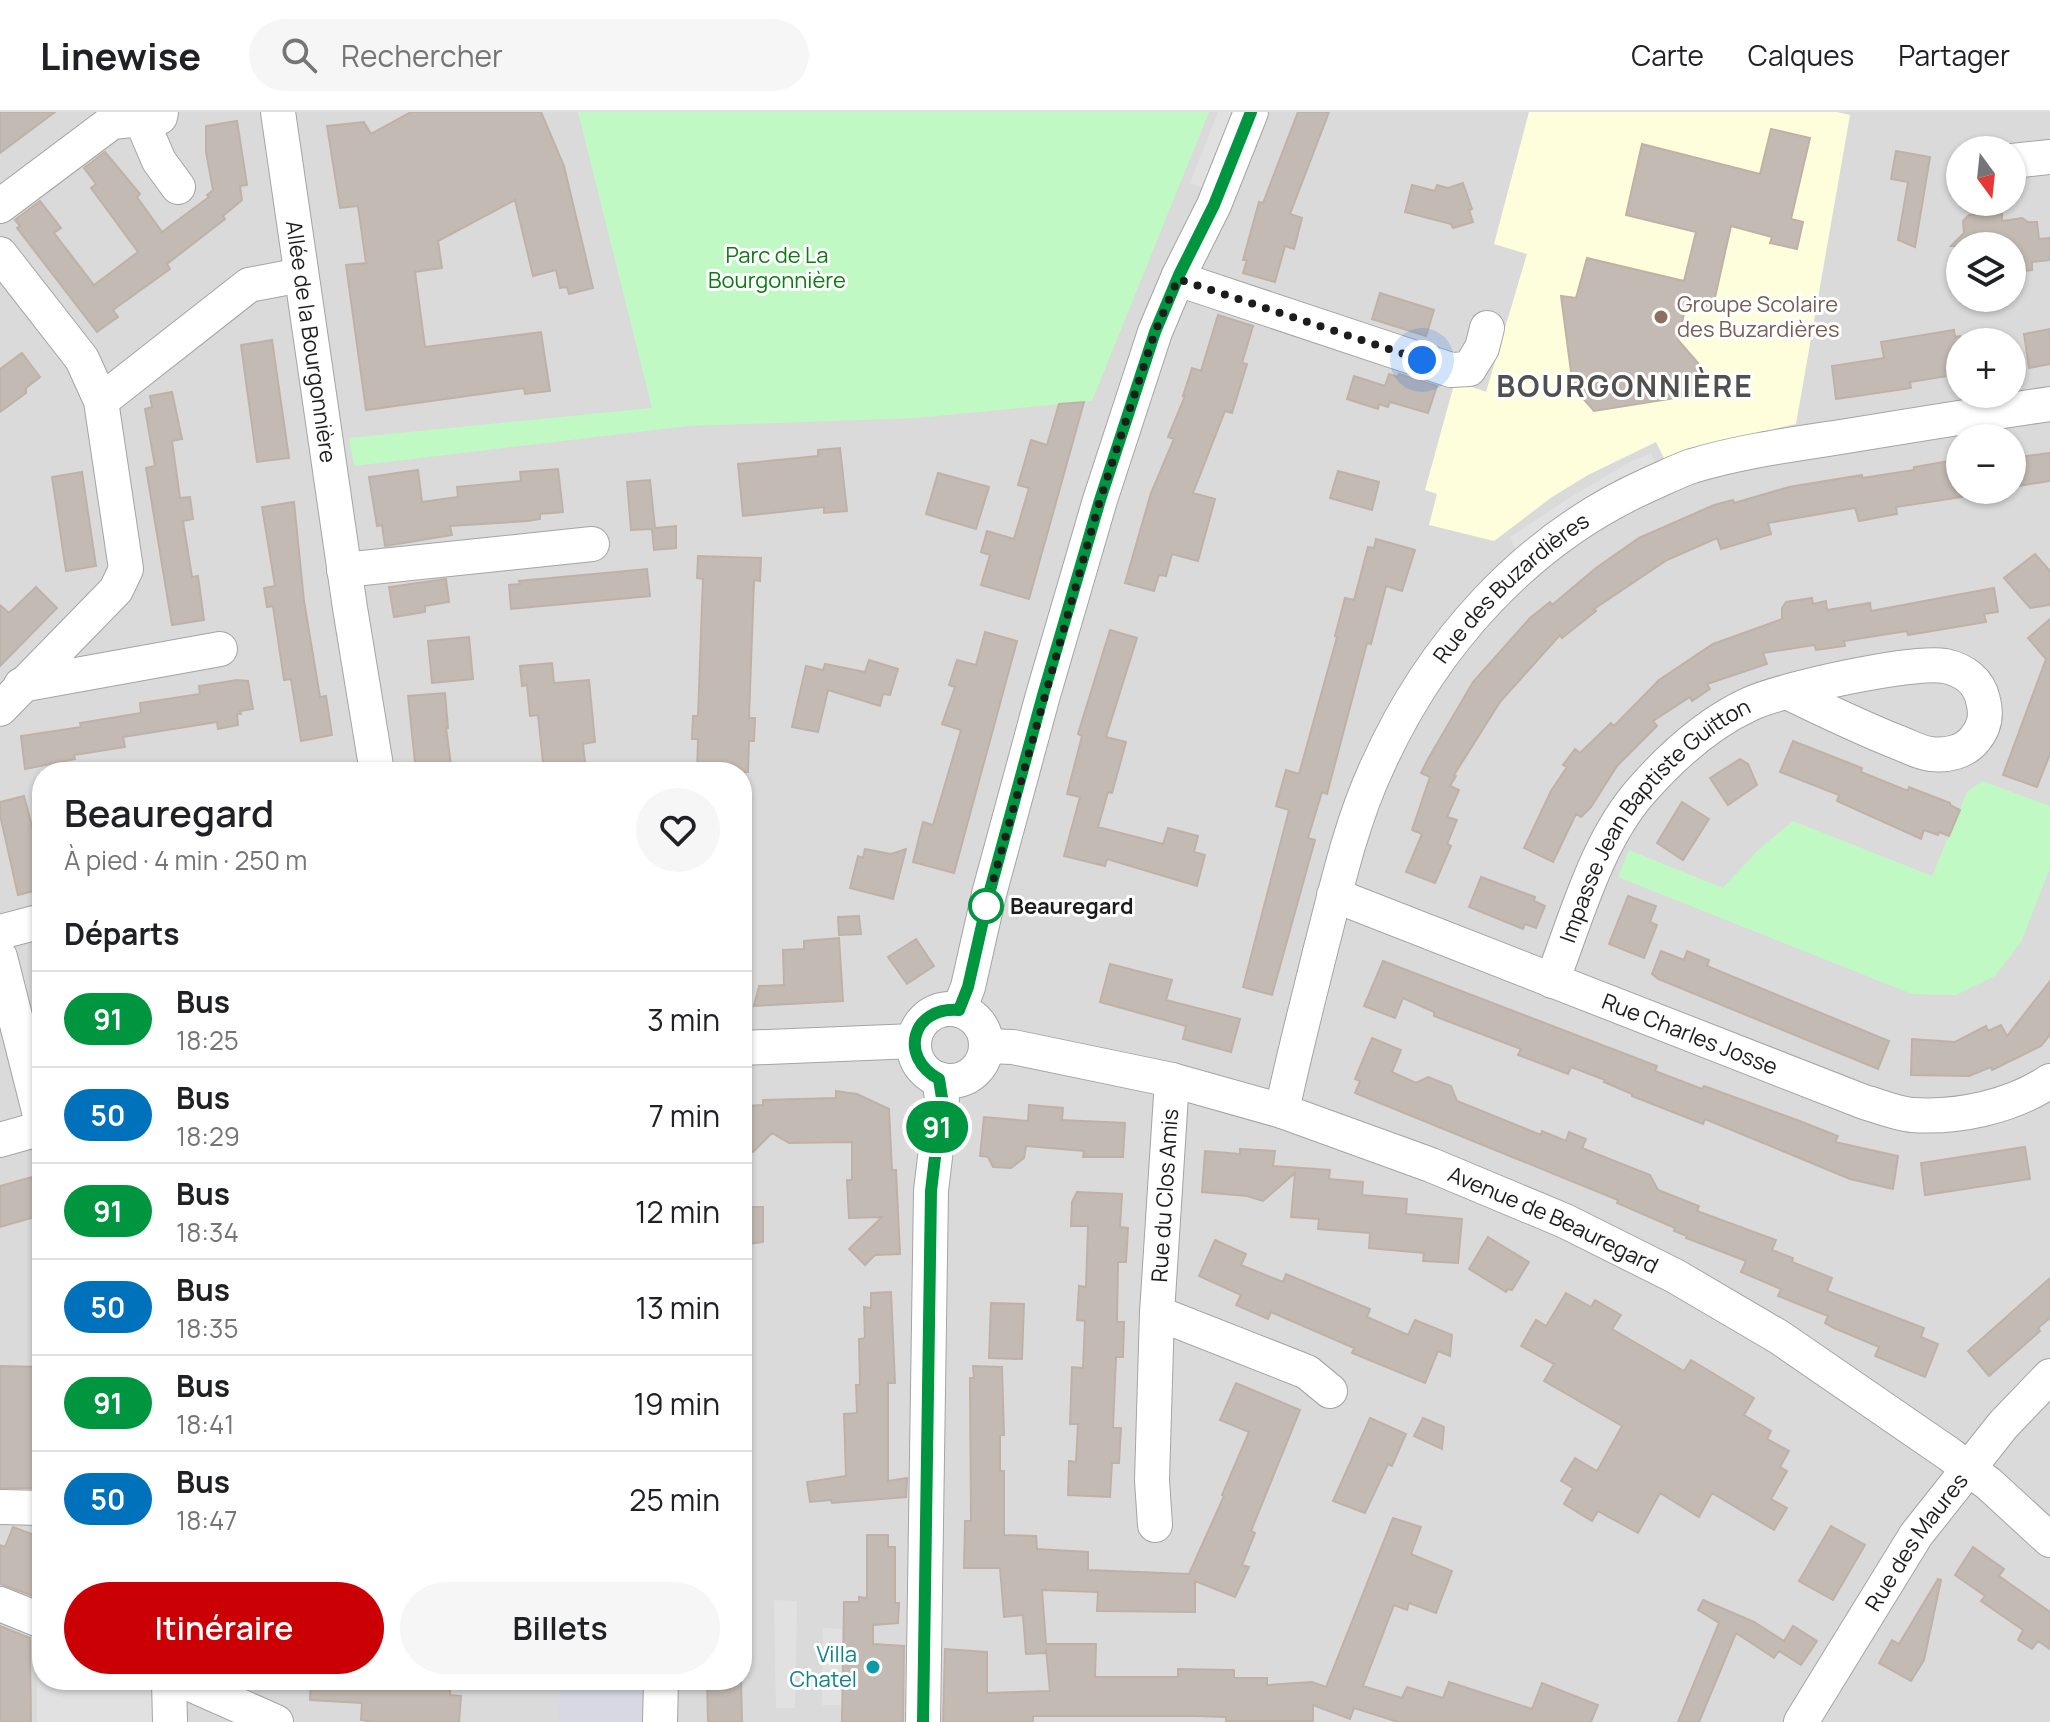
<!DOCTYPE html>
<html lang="fr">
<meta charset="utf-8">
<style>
body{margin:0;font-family:Manrope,sans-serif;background:#f6f6f6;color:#202124;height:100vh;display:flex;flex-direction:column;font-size:30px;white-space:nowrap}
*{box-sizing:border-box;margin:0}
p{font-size:26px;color:#757577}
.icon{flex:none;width:44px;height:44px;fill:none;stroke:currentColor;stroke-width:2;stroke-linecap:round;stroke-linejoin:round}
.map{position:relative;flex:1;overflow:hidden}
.side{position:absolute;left:32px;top:650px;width:720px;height:928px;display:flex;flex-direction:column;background:#fff;border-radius:32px;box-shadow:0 2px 6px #0004}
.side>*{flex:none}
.badge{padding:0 16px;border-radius:26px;font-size:28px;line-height:52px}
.needle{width:52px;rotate:165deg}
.controls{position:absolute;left:1946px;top:24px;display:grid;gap:16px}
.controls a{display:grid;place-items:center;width:80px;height:80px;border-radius:50%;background:#fff;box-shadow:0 2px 6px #0004;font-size:40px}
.you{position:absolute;width:40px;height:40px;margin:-20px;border:6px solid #fff;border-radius:50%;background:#1a73e8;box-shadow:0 0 0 12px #1a73e833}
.map>.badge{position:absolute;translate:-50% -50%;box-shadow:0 0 0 4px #fff}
h2{padding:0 32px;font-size:30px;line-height:72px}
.round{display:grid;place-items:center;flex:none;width:84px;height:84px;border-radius:42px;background:#f6f6f6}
.headline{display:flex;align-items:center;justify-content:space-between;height:136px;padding:0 32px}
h1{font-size:38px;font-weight:600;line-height:60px}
.button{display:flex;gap:16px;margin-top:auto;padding:16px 32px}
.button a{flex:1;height:92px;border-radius:48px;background:#cb0005;color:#fff;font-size:32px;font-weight:600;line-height:92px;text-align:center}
.button a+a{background:#f6f6f6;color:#202124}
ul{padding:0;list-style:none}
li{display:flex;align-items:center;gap:24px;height:96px;padding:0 32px;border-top:2px solid #e0e0e0}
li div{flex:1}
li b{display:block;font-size:30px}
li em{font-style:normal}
li .badge{min-width:88px;font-weight:700;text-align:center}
header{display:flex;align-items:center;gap:48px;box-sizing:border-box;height:112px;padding:0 40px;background:#fff;border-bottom:2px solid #e0e0e0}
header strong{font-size:38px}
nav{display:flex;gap:44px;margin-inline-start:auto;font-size:28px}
.search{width:560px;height:72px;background:#f6f6f6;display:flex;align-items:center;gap:20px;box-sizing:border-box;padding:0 28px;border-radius:44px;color:#757577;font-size:30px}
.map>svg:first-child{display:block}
.residential{fill:#dbdada;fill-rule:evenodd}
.education{fill:#fffedc}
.park{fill:#c0f9c3}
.parking{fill:#e1e1e1}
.plaza{fill:#d8d8e4}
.building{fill:#c3bab3;stroke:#c0b1a6;stroke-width:2}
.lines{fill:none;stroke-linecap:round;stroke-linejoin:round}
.minor-casing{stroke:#a4a4a4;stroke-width:36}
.minor{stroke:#fff;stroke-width:34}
.line-casing{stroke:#fff;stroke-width:18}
.line{stroke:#009640;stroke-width:12}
.walk{stroke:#1d1d1d;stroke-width:8;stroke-dasharray:0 14.4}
.education-dot{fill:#8d6e63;stroke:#fff;stroke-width:3}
.stop-dot{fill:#fff;stroke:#009640;stroke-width:4}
.culture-dot{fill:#0f9aa8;stroke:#fff;stroke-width:3}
.labels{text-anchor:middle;stroke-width:6;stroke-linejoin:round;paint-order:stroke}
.park-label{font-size:22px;fill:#0b7b12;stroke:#fff}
.education-label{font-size:22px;fill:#785e54;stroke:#fff;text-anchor:start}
.street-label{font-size:22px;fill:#1d1d1d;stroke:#fff}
.stop-label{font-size:22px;font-weight:bold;fill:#1d1d1d;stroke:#fff;text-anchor:start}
.culture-label{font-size:22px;fill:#0d838f;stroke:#fff;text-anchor:end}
.district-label{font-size:30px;font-weight:bold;letter-spacing:2px;fill:#505050;stroke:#fff}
</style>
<header>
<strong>Linewise</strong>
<div class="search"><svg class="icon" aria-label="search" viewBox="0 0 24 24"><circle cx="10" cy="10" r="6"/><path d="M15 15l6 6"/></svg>Rechercher</div>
<nav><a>Carte</a><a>Calques</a><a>Partager</a></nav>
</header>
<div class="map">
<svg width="2050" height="1610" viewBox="0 0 2050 1610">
<rect width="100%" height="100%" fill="#efebe3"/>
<path class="residential" d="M0 0H2050V1610H0ZM1960 38H2012V90H1960ZM1960 134H2012V186H1960ZM1960 230H2012V282H1960ZM1960 326H2012V378H1960ZM42 660H742V1568H42Z"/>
<path class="education" d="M1529 0H1837L1850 3 1796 312 1716 330 1665 348 1656 330 1588 363 1552 385 1494 429 1429 413 1437 382 1425 378 1455 269 1486 280 1527 142 1494 132Z"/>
<path class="park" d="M578 0H1209L1092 289 916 306 688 314 354 354 349 326 652 296Z
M1982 669 2050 694V756L2021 830 1995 864 1956 883 1912 882 1618 765 1629 738 1723 776 1759 737 1793 709 1932 764 1967 680Z"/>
<path class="parking" d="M1218 0H1240L1208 78 1190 71Z
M1651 341 1658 358 1518 443 1510 425 1566 388 1628 351Z
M774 1488 797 1489 795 1596H776Z
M37 1516 42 1518V1568H153L154 1610H37Z
M823 1516 844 1517 842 1593H822Z"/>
<path class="plaza" d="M559 1568H676L675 1610H558Z"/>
<path class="building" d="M0 0H55L0 41Z
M411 0H541L564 54 593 176 569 182 567 175 560 176 556 158 533 164 515 88 438 129 442 156 415 160 425 235 541 220 550 279 525 282 524 276 366 298 346 153 366 151 358 94 340 96 327 14 364 10 371 22Z
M1298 0H1329L1290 102 1302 106 1294 137 1285 134 1275 170 1243 161 1247 148H1243L1259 90 1263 91Z
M237 9 247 73 240 74 242 88 223 104 225 107 167 152 170 157 113 198 118 205 97 220 17 116 20 114 15 108 40 89 61 116 54 121 94 173 138 140 91 76 96 72 84 56 105 40 140 82 137 85 162 120 209 85 207 83 213 78 206 40V14Z
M1771 17 1810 26 1791 107 1803 110 1797 137 1770 131 1772 125 1731 114 1712 199 1686 193 1678 228 1698 251 1701 282 1594 299 1573 275 1561 184 1576 186 1587 146 1684 169 1696 120 1626 103 1642 32 1760 62Z
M1896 39 1930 45 1915 135 1898 128 1908 70 1891 67Z
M1463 71 1472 97 1469 98 1473 110 1453 116 1451 112 1405 100 1412 73 1435 79 1437 73 1448 76Z
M2002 102V109L2022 106 2028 110H2037L2039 127 2050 126V148L2032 150V158L2014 160 2012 134H1951L1964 121 1963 109 1969 103Z
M1380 181 1434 198 1426 224 1372 207Z
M1218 203 1253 214 1242 251 1247 252 1232 301 1225 299 1193 381 1215 387 1198 449 1172 442 1166 464 1159 463 1154 479 1125 471 1151 381 1174 327 1168 325 1185 284H1183L1192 256 1201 259Z
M2050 217V252L2029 256 2024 222Z
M1954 218 1955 225 1960 224V262L1910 270 1911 276 1836 287 1832 254 1884 246 1881 230Z
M272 228 289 346 257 350 241 233Z
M22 241 40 265 26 276V281L0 300V257Z
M1389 262 1398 265 1399 262 1437 274 1428 301 1390 290 1388 295 1379 292 1378 297 1347 287 1354 264 1385 274Z
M172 280 182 327 172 329 180 386 190 385 193 407 183 409 192 465 198 464 204 508 172 513 146 356 155 354 145 297 152 295 150 284Z
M1084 290 1029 487 981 473 990 443 981 440 987 419 1014 427 1029 376 1018 373 1031 328 1047 333 1059 292Z
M840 336 847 399 824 401V395L743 404 738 352 818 344V338Z
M2050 341V369L2012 375V346Z
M1956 348 1962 385 1896 395 1897 402 1859 409 1855 396 1768 411 1771 422 1721 437 1717 426 1667 448 1594 497 1596 499 1562 526 1560 523 1500 590 1454 663 1456 664 1450 674 1459 678 1447 705 1457 708 1447 732 1451 734 1435 771 1406 760 1422 722 1412 718 1430 665 1421 661 1428 647 1473 570 1530 506 1550 490 1552 493 1596 456 1639 426 1714 393 1733 388 1734 391 1789 375 1862 363V366L1914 358V355Z
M558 357 563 400 540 402V407L528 409 450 414 452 423 385 434 382 413 377 414 369 365 418 358 422 390 458 385 457 375 521 369 520 360Z
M1338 359 1379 370 1372 398 1330 386Z
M82 360 96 454 66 459 52 365Z
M938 361 989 375 976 417 926 402Z
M650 368 655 416 676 414V436L654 438 652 417 631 418 627 370Z
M294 390 304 489 320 585 326 584 332 623 301 629 291 567 284 568 273 494 267 495 264 476 275 474 262 395Z
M1376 427 1415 438 1402 479 1386 474 1371 532 1367 531 1327 682 1322 680 1308 726 1315 728 1272 883 1243 875 1289 698 1276 694 1286 658 1299 662 1337 525 1335 524 1345 486 1354 488 1368 435 1374 436Z
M2035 442 2050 459V493L2030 496 2004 466Z
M698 444 761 446 760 469 754 468 749 606H755L754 629H749L748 660H697L698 627H692L693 604H698L703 467 697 466Z
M647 457 650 484 511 497 509 473 520 472 519 469Z
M446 467 449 490 425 494V500L394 505 389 475Z
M36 475 57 496 0 554V493L9 501Z
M1994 476 1998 500 1984 502 1986 510 1908 523 1907 519 1844 529 1845 534 1816 538 1814 533 1763 541 1767 552 1707 572 1710 577 1692 589 1690 585 1653 609 1657 614 1617 654 1591 695 1581 705 1576 702 1553 750 1524 736 1551 679 1567 655 1563 653 1575 637 1580 641 1611 611 1614 614 1659 568 1713 532 1782 507V496L1786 490 1812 486 1813 492 1826 489 1827 498 1870 491 1871 499Z
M2050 507V642L2037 675 2003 663 2046 547 2028 526Z
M1110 518 1137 526 1106 625 1126 630 1112 681 1108 680 1098 715 1163 732 1168 716 1198 724 1194 740 1205 743 1197 774 1107 747 1105 754 1064 744 1080 685 1067 682 1082 624 1078 622Z
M985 520 1017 529 954 761 913 750 923 710 933 713 961 618 942 612 955 575 949 573 957 548 976 553Z
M469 525 473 567 432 571 428 529Z
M869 548 898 557 890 583 883 582 880 594 828 578 818 620 792 615 806 554 823 558 825 552 865 560Z
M552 551 554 571 589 568 595 630 583 632 586 660H544L538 603 530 604 527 573 522 574 520 554Z
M237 568 248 569 253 597 240 599 241 602H237L238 613 218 617 217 610 123 625 125 635 74 643 75 647 25 657 21 624 81 615 80 611 141 601 140 591 200 582 199 574Z
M445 581 448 616H446L452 660H416L408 584Z
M1793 629 1862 656 1861 660 1908 679 1909 675 1950 691V693L1960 698 1949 724 1939 720 1938 723 1924 718 1921 727 1837 689 1839 683 1780 660Z
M1740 647 1748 652 1757 673 1728 693 1710 666Z
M24 684 39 741 42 740V777L18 783 0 703V690Z
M1682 690 1709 707 1683 748 1657 731Z
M865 737 891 742 906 737 893 787 850 776 858 744 863 746Z
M1481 765 1535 785 1534 789 1545 794 1536 816 1525 812 1523 817 1469 795Z
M1628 784 1656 794 1650 810 1657 813 1644 846 1609 832Z
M859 804 861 822 839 823 838 805Z
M839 826 843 889 754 894 759 874 784 873 783 838 804 837V829Z
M916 827 934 854 907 872 888 845Z
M1661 839 1684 848 1687 839 1709 848 1707 854 1889 929 1878 957 1658 867 1652 862Z
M1383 849 1657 954 1655 959 1702 977 1704 974 1797 1008 1838 1024 1835 1030 1898 1044 1893 1077 1850 1067 1705 1007 1703 1012 1632 984V982L1604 970 1605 968 1571 955 1568 962 1518 943 1521 937 1434 904V900L1403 886 1395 906 1364 894Z
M1110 852 1172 868 1166 888 1240 907 1231 940 1183 927 1186 914 1100 890Z
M2050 869V923L2041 934 1992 958 1991 955 1969 964 1911 963 1912 927 1955 930 1986 914 1988 919 2001 913 2007 924Z
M1372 926 1401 938 1392 960 1416 971 1428 965 1451 974 1457 989 1541 1023 1542 1019 1566 1029 1569 1020 1586 1027 1582 1036 1650 1063 1658 1078 1699 1094 1697 1099 1776 1128 1772 1138 1793 1146 1792 1150 1832 1166 1827 1179 1924 1216 1921 1225 1938 1232 1925 1265 1875 1244 1879 1235 1834 1216 1825 1211 1828 1204 1778 1184 1781 1177 1741 1160 1746 1149 1686 1126 1687 1124 1674 1119 1675 1116 1617 1091 1618 1088 1355 981 1360 969 1355 967Z
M836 979 857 982 889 997 892 1058H896L900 1142 875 1143 865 1153 849 1137 882 1105 849 1106 847 1068H852V1030L789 1031 772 1021 753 1040 742 1030 744 994 763 993V988L836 986Z
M1029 993 1063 996 1062 1008 1125 1011 1123 1045H1083L1084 1039 1026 1034 1024 1046 1011 1056 993 1055 988 1045 980 1044 984 1005 1028 1009Z
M2025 1035 2030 1067 1925 1083 1921 1051Z
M1240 1037 1275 1039 1273 1054 1330 1058 1329 1067 1363 1070 1362 1083 1407 1087 1406 1102 1462 1107 1458 1151 1423 1149 1424 1141 1369 1136 1370 1121 1318 1117 1319 1107 1291 1105 1295 1061 1263 1089 1247 1084 1202 1080 1205 1039 1240 1042Z
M32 1065 38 1104 0 1115V1074Z
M1077 1080 1122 1082 1120 1115 1128 1116 1126 1150H1118L1117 1210H1124L1123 1245H1116L1113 1316H1121L1119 1351H1112L1110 1385 1068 1383 1069 1349 1076 1350 1078 1312H1070L1072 1255 1083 1256 1085 1209 1077 1208 1079 1174 1086 1175 1088 1114H1071L1072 1090Z
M742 1095H763V1130L742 1133Z
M1488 1125 1529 1150 1512 1178 1508 1177 1506 1180 1469 1157Z
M1215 1128 1246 1142 1241 1153 1283 1170 1286 1162 1370 1197 1367 1205 1408 1223 1415 1208 1452 1223 1450 1244 1438 1239 1425 1271 1352 1241 1354 1236 1271 1200 1268 1207 1236 1193 1241 1183 1199 1164Z
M2050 1166V1206L2038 1216 2040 1219 1989 1264 1968 1239Z
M891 1180 895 1271H888V1369L907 1366 906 1385 832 1391 831 1388 810 1390 807 1370 846 1364 844 1302 857 1301 856 1273H860L859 1227 865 1226 864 1195 871 1196V1181Z
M1566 1181 1591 1195 1595 1188 1621 1203 1612 1217 1684 1259 1691 1248 1754 1286 1744 1303 1771 1319 1767 1327 1789 1339 1780 1355 1787 1359 1771 1387 1787 1396 1774 1418 1712 1381 1699 1405 1660 1381 1638 1421 1598 1399 1592 1409 1564 1392 1573 1376 1561 1369 1575 1346 1597 1359 1622 1314 1544 1269 1554 1252 1521 1234 1536 1208 1546 1214Z
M991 1191 1024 1192 1022 1247 989 1246Z
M0 1254 42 1255V1376H0Z
M973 1254 1002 1255 1004 1323H1000V1359H1004V1423L1036 1424 1037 1437 1088 1440V1458L1189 1462 1224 1384 1222 1383 1249 1320 1220 1308 1236 1271 1300 1298 1251 1419 1255 1421 1242 1453 1249 1455 1235 1485 1195 1469V1500L1097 1499 1098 1480 1042 1478 1046 1532H1096L1095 1565H1178V1557L1234 1558V1566H1267V1573L1312 1570 1326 1575 1393 1406 1421 1415 1411 1442 1452 1459 1436 1501 1409 1491 1407 1498 1394 1493 1363 1574 1402 1586 1407 1575 1443 1586 1449 1570 1532 1597 1542 1571 1598 1593 1591 1610H1398L1354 1596 1350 1607 1313 1593V1609H1226V1605L1195 1604H1033V1610H943L945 1537 987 1540V1581L1050 1579 1046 1537V1541L1026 1542 1023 1503 1004 1505 1000 1456H964L965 1409H971L970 1266H974Z
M1370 1306 1406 1322 1392 1354 1388 1352 1365 1401 1333 1389Z
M1423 1306 1444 1315 1442 1337 1414 1324Z
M1831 1414 1865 1433 1833 1488 1799 1469Z
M13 1415 42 1426V1487L0 1472V1433L5 1435Z
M867 1423H888V1435H895V1491H899L898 1511 873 1513V1532L904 1534 903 1610H842L844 1490H859V1485L867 1486Z
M1973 1435 2004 1457 1999 1464 2050 1500V1537L2038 1529 2032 1537 2018 1528 2023 1518 1981 1489 1985 1484 1955 1463Z
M1938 1467 1941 1468 1924 1548 1911 1569 1879 1551 1892 1528 1899 1532Z
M1703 1488 1754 1510 1784 1529 1793 1514 1817 1529 1801 1553 1779 1539 1774 1546 1736 1521 1699 1610H1678L1719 1511 1698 1498Z
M0 1514 30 1526 31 1610H0Z
M311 1568H426L431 1575 450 1578V1583L461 1584 459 1610H373L361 1608 362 1591 310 1588Z
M707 1568H741L742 1610H708Z"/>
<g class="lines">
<g class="minor-casing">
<g id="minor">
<path id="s1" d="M278 0 350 496 377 660"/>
<path d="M141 7 159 49 178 75"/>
<path d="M2012 49 2050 45"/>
<path d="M0 94 112 10 160 5 161 0"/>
<path d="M0 142 82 247 101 289 126 457 116 478 0 597"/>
<path d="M1178 167 1451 258 1469 257 1482 236 1487 216"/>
<path d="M101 289 249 173 301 163"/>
<path d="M344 458 592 432"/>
<path d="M21 573 220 537"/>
<path id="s2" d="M1334 783 1864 990C1879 994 1897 1002 1912 1003 1958 1006 2011 995 2050 969"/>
<path d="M0 820 42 809"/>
<path d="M0 845 42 1011"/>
<path id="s3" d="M1552 869C1576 807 1597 728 1642 678 1672 644 1708 611 1750 592 1782 577 1913 548 1945 554 1964 558 1979 569 1983 588 1987 603 1985 615 1975 627 1965 640 1947 644 1931 642 1920 641 1908 634 1897 630 1859 615 1824 598 1787 580"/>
<circle cx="950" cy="933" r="36"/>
<path d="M959 898 968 875 989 782 1043 583 1100 388 1155 220 1179 163 1214 93 1251 0"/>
<path id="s4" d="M986 934 1013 935 1172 968 1282 999 1431 1053 1565 1109 1675 1164 1779 1225 1949 1342 1989 1372 2050 1428"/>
<path d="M742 936 914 929"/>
<path id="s5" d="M1282 999C1293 946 1307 893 1320 840 1336 779 1350 713 1377 655 1431 534 1525 428 1648 373 1662 367 1677 359 1692 354 1742 339 1795 332 1847 324 1914 313 1982 302 2050 292"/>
<path d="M0 1028 42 1016"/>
<path d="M1157 1201 1307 1260 1330 1279"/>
<path d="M2 1395 42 1396"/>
<path id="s6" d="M1155 1413 1152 1368 1157 1201 1172 968"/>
<path d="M0 1492 42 1509"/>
<path d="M169 1568 170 1610"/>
<path d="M181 1568 276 1610"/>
<path d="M660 1610 661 1568"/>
<path d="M923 1610 931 1079 942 986 939 967"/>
<path id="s7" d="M1801 1610 1916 1423 2003 1313 2050 1264"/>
</g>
</g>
<use href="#minor" class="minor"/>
</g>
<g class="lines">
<g class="line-casing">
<path id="line" d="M923 1610 931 1079 942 986 939 967C898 945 912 894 959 898L968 875 989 782 1043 583 1100 388 1155 220 1179 163 1214 93 1251 0"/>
</g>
<use href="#line" class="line"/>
<path class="walk" d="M986 794 1100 388 1155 220 1178 167 1422 248"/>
</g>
<circle class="education-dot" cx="1661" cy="205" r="8"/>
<circle class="stop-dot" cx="986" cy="794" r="16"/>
<circle class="culture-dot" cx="873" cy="1555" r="8"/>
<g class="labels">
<g class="park-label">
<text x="777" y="151">Parc de La<tspan x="777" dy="25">Bourgonnière</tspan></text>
</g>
<g class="education-label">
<text x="1677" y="200">Groupe Scolaire<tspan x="1677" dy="25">des Buzardières</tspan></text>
</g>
<g class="street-label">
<text dy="8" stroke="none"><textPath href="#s1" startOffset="232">Allée de la Bourgonnière</textPath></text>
<text dy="8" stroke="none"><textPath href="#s5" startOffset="584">Rue des Buzardières</textPath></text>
<text dy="8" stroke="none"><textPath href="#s3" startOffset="196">Impasse Jean Baptiste Guitton</textPath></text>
<text dy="8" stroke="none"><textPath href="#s2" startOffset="382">Rue Charles Josse</textPath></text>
<text dy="8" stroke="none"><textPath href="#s6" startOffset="330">Rue du Clos Amis</textPath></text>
<text dy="8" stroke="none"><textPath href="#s4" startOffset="596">Avenue de Beauregard</textPath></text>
<text dy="8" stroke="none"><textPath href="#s7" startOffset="214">Rue des Maures</textPath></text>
</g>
<g class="stop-label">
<text x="1010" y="802">Beauregard</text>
</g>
<g class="culture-label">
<text x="857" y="1550">Villa<tspan x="857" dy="25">Chatel</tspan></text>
</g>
<g class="district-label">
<text x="1625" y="285">BOURGONNIÈRE</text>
</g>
</g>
</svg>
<div class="controls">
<a><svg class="needle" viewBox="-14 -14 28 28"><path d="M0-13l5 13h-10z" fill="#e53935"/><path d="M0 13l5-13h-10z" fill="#757577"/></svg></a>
<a><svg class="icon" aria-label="layers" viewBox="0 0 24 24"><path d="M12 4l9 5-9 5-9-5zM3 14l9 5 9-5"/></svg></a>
<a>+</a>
<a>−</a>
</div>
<div class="you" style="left:1422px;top:248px"></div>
<b class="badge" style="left:937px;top:1015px;background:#009640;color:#fff">91</b>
<section class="side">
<div class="headline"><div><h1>Beauregard</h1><p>À pied · 4 min · 250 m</p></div><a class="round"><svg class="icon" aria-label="heart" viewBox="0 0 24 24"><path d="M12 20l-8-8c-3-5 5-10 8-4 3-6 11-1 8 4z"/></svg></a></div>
<h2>Départs</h2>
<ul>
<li><span class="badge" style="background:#009640;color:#fff">91</span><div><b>Bus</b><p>18:25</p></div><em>3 min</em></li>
<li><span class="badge" style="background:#0072bc;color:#fff">50</span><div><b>Bus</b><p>18:29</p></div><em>7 min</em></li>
<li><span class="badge" style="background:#009640;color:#fff">91</span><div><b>Bus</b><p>18:34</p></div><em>12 min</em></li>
<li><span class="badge" style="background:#0072bc;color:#fff">50</span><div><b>Bus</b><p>18:35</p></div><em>13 min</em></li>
<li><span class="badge" style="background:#009640;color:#fff">91</span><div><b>Bus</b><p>18:41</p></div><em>19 min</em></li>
<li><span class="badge" style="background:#0072bc;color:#fff">50</span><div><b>Bus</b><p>18:47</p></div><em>25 min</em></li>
</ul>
<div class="button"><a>Itinéraire</a><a>Billets</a></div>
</section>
</div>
